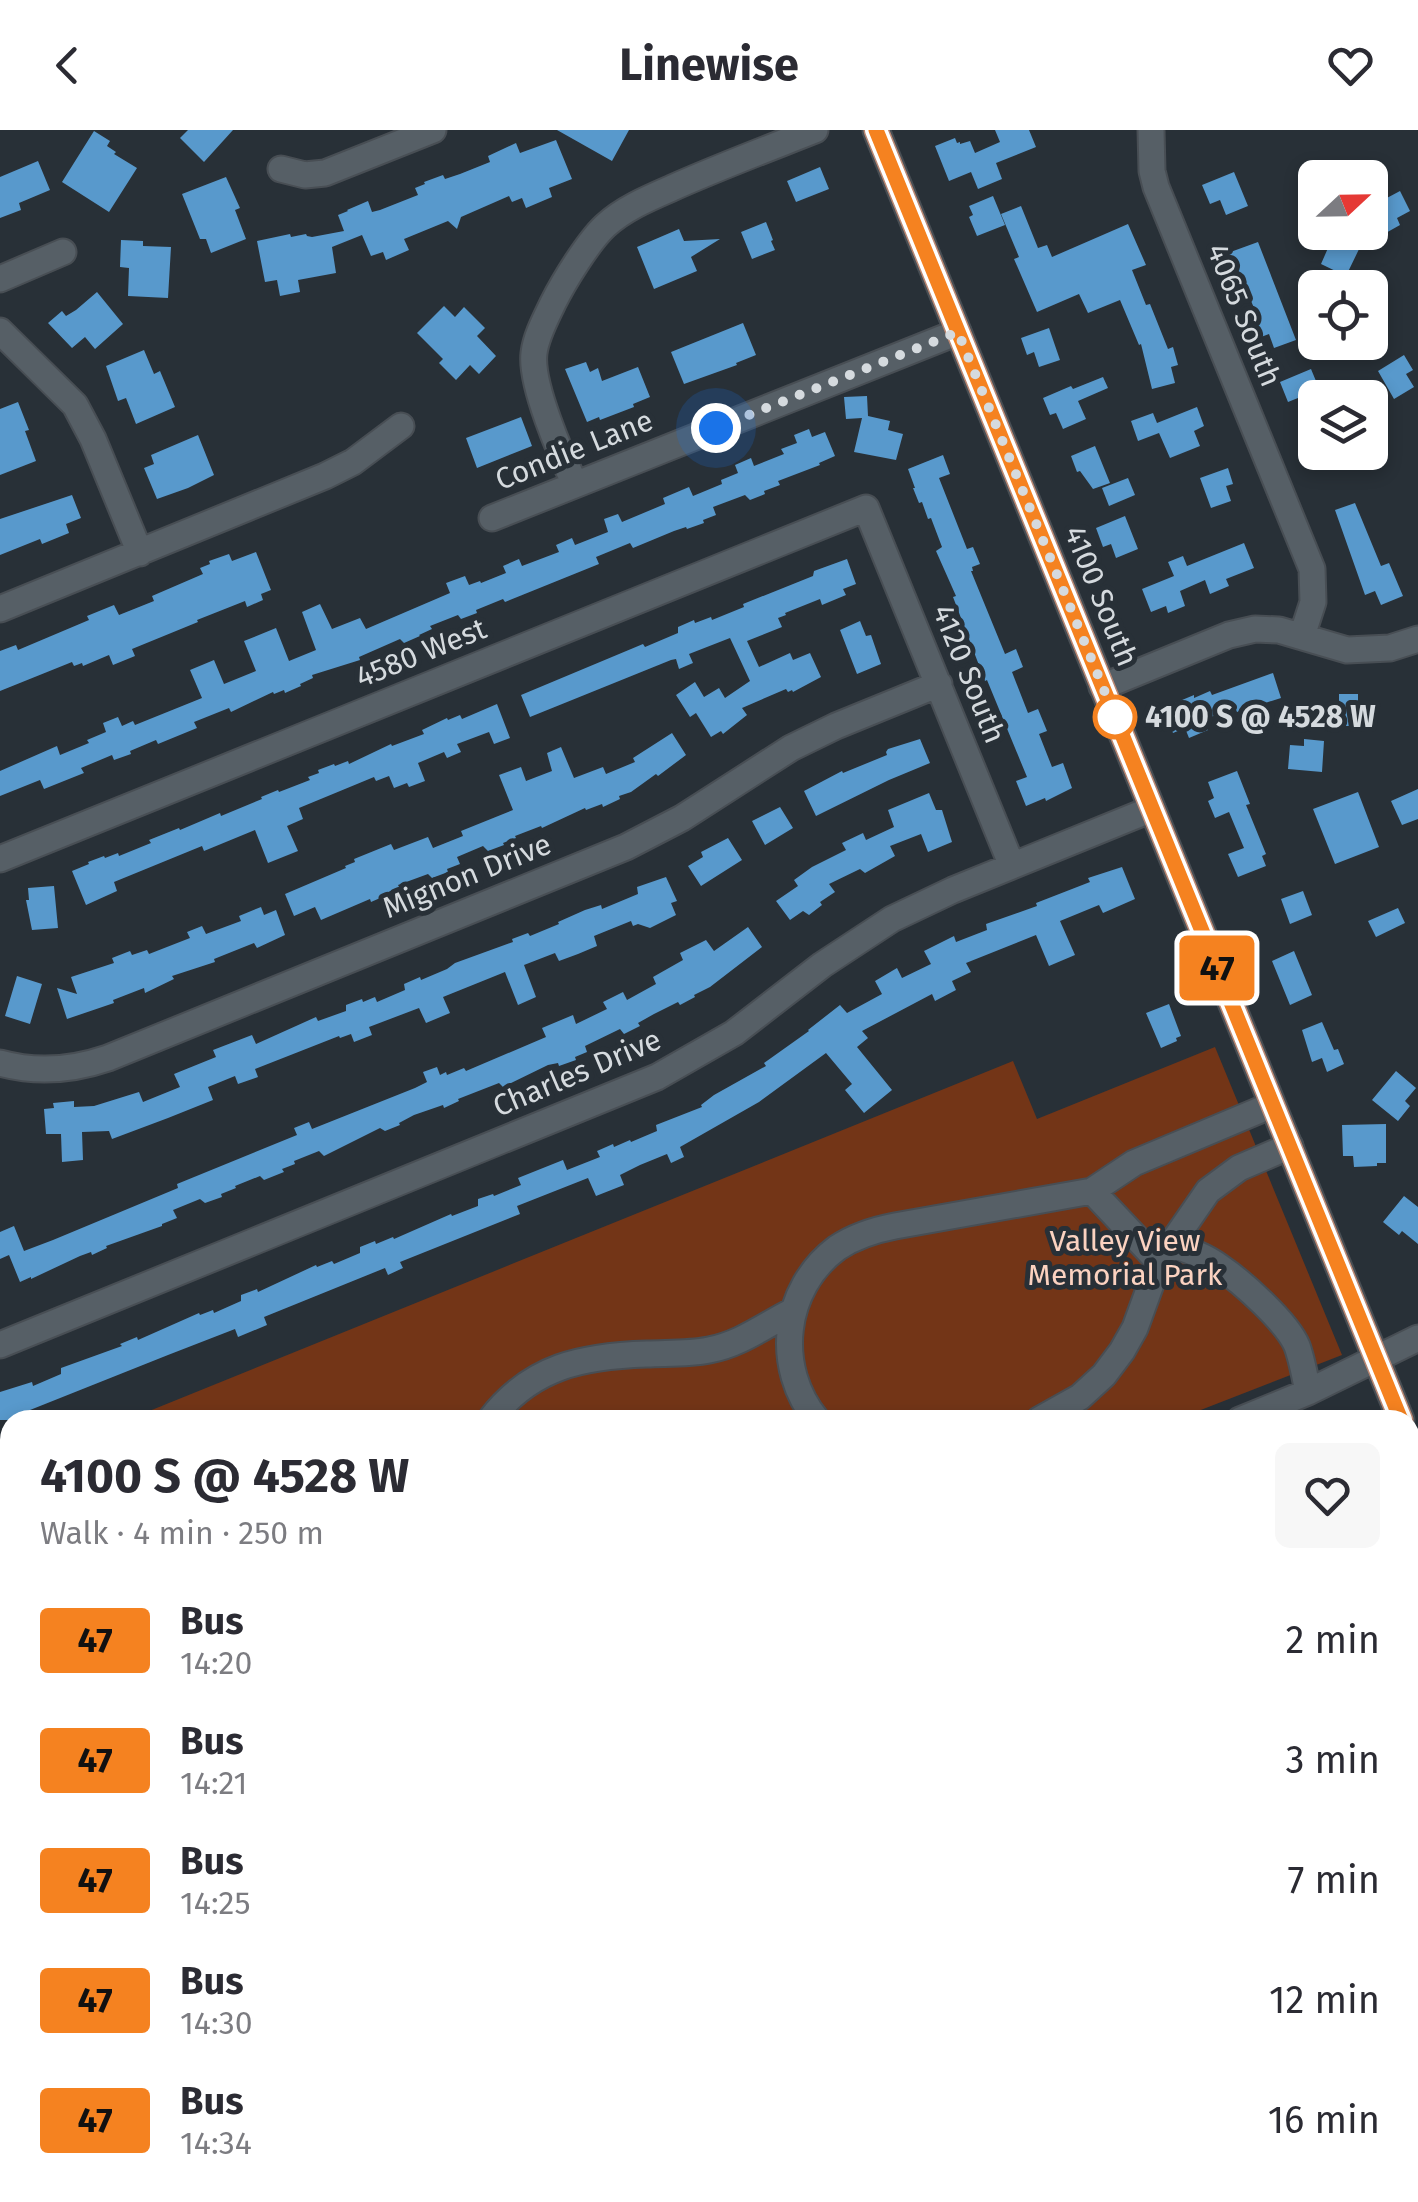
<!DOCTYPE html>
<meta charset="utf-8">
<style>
body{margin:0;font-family:"Fira Sans",sans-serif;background:#f7f7f7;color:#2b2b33;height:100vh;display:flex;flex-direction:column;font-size:38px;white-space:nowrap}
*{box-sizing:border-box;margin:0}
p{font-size:32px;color:#7c7c81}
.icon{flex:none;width:55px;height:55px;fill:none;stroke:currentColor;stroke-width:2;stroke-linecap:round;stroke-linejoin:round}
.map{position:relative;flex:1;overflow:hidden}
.sheet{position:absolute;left:0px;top:1280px;width:1420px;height:792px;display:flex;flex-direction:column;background:#fff;border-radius:30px 30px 0 0;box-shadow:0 5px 15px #0003}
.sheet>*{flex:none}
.badge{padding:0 20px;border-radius:8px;font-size:35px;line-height:65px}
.needle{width:65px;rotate:68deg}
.fabs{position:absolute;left:1298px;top:30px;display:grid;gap:20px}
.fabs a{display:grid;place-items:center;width:90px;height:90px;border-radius:15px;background:#fff;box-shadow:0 5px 15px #0003;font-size:50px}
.you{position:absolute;width:50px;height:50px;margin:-25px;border:8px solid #fff;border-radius:50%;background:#1a73e8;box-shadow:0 0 0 15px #1a73e833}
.map>.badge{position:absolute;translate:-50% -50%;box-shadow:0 0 0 5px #fff}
.round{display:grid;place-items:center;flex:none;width:105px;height:105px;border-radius:15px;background:#f7f7f7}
.overview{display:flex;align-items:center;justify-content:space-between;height:170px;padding:0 40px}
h1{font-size:48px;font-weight:700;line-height:75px}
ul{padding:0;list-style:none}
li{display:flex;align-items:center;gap:30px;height:120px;padding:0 40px}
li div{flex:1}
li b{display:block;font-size:38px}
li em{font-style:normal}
li .badge{min-width:110px;font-weight:700;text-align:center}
header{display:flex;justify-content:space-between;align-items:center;height:130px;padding:0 40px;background:#fff;font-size:45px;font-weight:700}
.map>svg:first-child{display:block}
.green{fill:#733517}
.building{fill:#5899cc}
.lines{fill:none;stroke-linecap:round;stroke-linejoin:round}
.minor-casing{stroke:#484e54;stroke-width:29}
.major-casing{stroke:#484e54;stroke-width:29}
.minor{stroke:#565f66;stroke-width:25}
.major{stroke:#ba8772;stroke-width:25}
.line-casing{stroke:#fff;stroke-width:22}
.line{stroke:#f58220;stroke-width:15}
.walk{stroke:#d5dade;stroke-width:10;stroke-dasharray:0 18}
.stop-dot{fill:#fff;stroke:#f58220;stroke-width:5}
.labels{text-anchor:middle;stroke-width:10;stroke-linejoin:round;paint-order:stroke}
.street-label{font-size:30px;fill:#d5dade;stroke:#283037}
.stop-label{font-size:30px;font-weight:bold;fill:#d5dade;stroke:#283037;text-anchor:start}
.park-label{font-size:30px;fill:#fbd2c0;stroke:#283037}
</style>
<header><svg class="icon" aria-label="back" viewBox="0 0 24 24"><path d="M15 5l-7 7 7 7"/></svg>Linewise<svg class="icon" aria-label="heart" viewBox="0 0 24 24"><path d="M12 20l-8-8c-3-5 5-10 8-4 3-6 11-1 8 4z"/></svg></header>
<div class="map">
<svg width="1418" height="2072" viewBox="0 0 1418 2072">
<rect width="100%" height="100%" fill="#283037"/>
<path class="green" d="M1215 917 1342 1225 1175 1290H127L1013 931 1037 989Z
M10 1337V1866L0 1840V1341Z
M541 2062 543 2072H91L87 2063Z"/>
<path class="building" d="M188 0H233L204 32 180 8Z
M557 0H629L612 31Z
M995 0H1029L1036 17 996 33 1002 49 978 59 971 42 949 51 935 16 955 8 957 13 960 12V14L970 11 975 23 1000 12Z
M94 1 110 11 107 16 116 22 114 24 137 38 109 82 62 52Z
M556 10 572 49 549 58 552 67 526 78 522 68 512 72 509 66 461 87 457 99 448 91 404 109 409 120 386 130 383 122 371 126 362 105 332 117 336 143 298 150 300 162 280 166 277 150 265 152 257 111 290 104 291 107 306 104 307 106 312 107 344 101 338 85 348 81 347 80 368 71 372 82 380 80 418 65 415 58 425 54 424 52 443 45 445 49 460 44 490 32 488 26 516 13 520 23Z
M38 31 50 60 19 73 21 80 0 88V47Z
M820 37 829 59 796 72 787 51Z
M1234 42 1248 76 1226 85 1220 70 1210 74 1202 55Z
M226 47 240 78 235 80 246 109 211 123 206 109H200L182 64Z
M1400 61 1410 81 1397 88 1400 95 1384 104 1370 77Z
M993 66 1005 95 977 106 969 87 973 85 969 76Z
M1021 76 1038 118 1047 115 1052 127 1128 94 1146 135 1132 140 1146 175 1150 174 1168 219 1173 217 1178 235 1171 237 1175 253 1152 259 1141 214 1139 215 1120 170 1088 183 1079 164 1037 182 1014 129 1019 127 1001 84Z
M766 92 773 110 771 111 775 120 752 129 741 102Z
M679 99 684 111 720 109 691 127 697 141 654 159 637 117Z
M1335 102 1361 115 1346 146 1321 134Z
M121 110 143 111V116L171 117 168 168 128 166 129 138 120 137Z
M1258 112 1296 210 1274 218 1269 204 1261 207 1254 189 1258 188 1239 141 1233 144 1225 124Z
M97 162 123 194 95 219 85 207 72 218 48 193 62 181 66 186 76 180Z
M444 176 455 187 464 177 485 198 477 206 496 226 479 244 470 235 456 250 439 233 443 229 417 203Z
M743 193 756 225 736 233 737 235 684 254 671 222Z
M1049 198 1060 230 1039 237 1034 222 1027 225 1021 208Z
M144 220 154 244 160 241 175 277 136 294 126 268 118 271 106 236Z
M1404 225 1413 240 1406 244 1414 257 1394 269 1378 241Z
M586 232 590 242 598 238 602 251 638 237 650 267 633 274 634 277 600 290 599 287 587 292 565 239Z
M1311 239 1323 268H1315V277L1304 282 1298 268 1288 272 1280 252Z
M1103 247 1108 258 1078 271 1086 289 1063 299 1056 283 1050 285 1043 268 1071 256 1073 259Z
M867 266 868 286 890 291 888 300 903 304 896 330 854 322 862 288 846 289 844 267Z
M18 272 29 300 25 301 36 331 0 345V279Z
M1197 277 1204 296 1194 301 1200 316 1170 328 1159 303 1138 311 1131 291 1153 283 1157 293Z
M521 287 532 316 477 338 466 308Z
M809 299 812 307 825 302 835 326 819 333 820 335 778 351 780 355 764 361 765 364 750 370 745 365 713 377 716 385 703 390 704 393 687 399 686 397 674 401 633 418 630 413 596 427 599 434 505 472 503 469 476 480 477 483 461 489 458 485 430 496 432 499 419 505 420 506 404 513 400 509 359 527 360 530 312 545 313 548 300 554 301 556 285 563 284 560 274 564 273 562 231 582 229 578 194 592 197 598 158 614 156 610 130 621 131 624 114 630 112 625 81 638 84 643 44 659 40 650 0 666V641L57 616 60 625 89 613 87 610 106 602 103 593 118 587 122 596 133 591 135 595 202 568 190 540 214 530 224 554 256 541 244 511 276 498 289 531 316 520 302 482 320 474 332 499 360 488 366 499 450 463 446 453 465 446 469 455 480 451 481 453 506 443 503 436 519 429 522 436 559 422 556 415 572 408 575 415 608 402 604 389 618 384 622 392 665 374 663 368 689 357 693 366 722 354 721 350 738 343 735 335 751 328 754 336 784 324 781 319 797 313 794 305Z
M198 305 214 345 188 358 157 369 144 338 154 334 151 325Z
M1095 316 1110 353 1093 359 1080 341 1077 342 1071 326Z
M943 325 950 344 939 348 967 419 973 417 980 434 972 437 973 441H971L1005 524 1016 519 1023 537 1012 542 1028 583 1038 579 1047 601 1039 604 1052 637 1063 633 1072 658 1046 671 1045 668 1026 676 1016 651 1027 647 987 550 985 551 953 467 956 466 936 421 942 417 931 388 928 389 922 372 919 373 913 358H915L908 339Z
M1228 338 1233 354 1226 356 1231 371 1211 378 1200 348Z
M1128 348 1135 365 1109 376 1102 358Z
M72 365 81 388 66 394 69 403 42 414 40 409 0 425V389Z
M1355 373 1381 436 1389 433 1403 466 1381 475 1375 461 1365 465 1335 380Z
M1125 386 1138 419 1116 428 1111 414 1103 417 1096 398Z
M1244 413 1254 438 1226 449 1229 456 1210 464 1205 450 1180 461 1185 476 1168 483 1166 476 1151 482 1142 459 1174 446 1168 432 1183 426 1187 436Z
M256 422 271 460 261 464 263 470 247 477 245 471 197 490 198 492 132 519 135 526 113 535 109 525 83 536 82 533 74 536 72 532 0 561V521L16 515 18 520 89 490 87 486 114 475 119 485 154 471 152 466 203 444 200 438 210 434 209 431 229 424 232 431Z
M847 429 856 454 843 459 846 465 822 475 820 469 785 483 786 485 778 488 782 497 747 511 759 537 790 523 793 530 810 523 821 547 793 562 792 560 788 562 786 559 742 578 747 585 723 604 721 601 711 607 696 583 690 587 676 565 695 552 704 567 719 558 725 568 750 551 730 508 689 524 693 533 679 539 676 529 671 530 530 587 521 565 643 514 645 517 678 503V497L694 490 695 493 711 487 712 490 744 477 743 474 813 446 814 441Z
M860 491 866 506 871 505 881 534 857 544 840 500Z
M1273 543 1281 568 1237 582 1235 577 1204 590 1208 600 1189 608 1185 598 1173 603 1163 578 1194 565V568L1210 561 1212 565Z
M1339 564H1358V573H1372V596H1339Z
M497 574 510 608 494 614 489 602 457 614 461 622 447 628 444 622 418 633 425 651 409 657 407 653 394 658 389 646 376 651 374 647 299 678 303 689 287 696 298 721 268 733 255 700 204 721 202 716 114 752 117 761 86 775 72 741 89 734 88 732 104 726 105 728 118 723 119 726 151 713 149 710 179 698 180 700 220 683 221 686 262 669 261 667 278 660 279 662 310 650 308 647 319 643 318 640 334 634 335 636 348 631 349 634 391 614 392 616 424 604 422 600 447 588 448 590 460 585 462 589Z
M672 603 686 625 658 646 656 644 631 662 619 666 620 669 603 677 602 674 586 680 585 678 542 698 541 696 515 706 516 708 503 713 504 715 488 721 483 716 457 727 460 734 447 739 448 742 432 748 428 744 398 755 399 757 386 763 387 765 371 772 370 769 321 790 315 777 294 786 285 764 346 738 345 736 355 732 354 729 391 714 394 720 428 707 433 718 463 706 461 701 513 680 499 645 521 637 526 651 552 641 547 623 561 617 574 648 603 637 606 644 635 632 633 628Z
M920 609 930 633 889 650 816 686 804 661 842 641 843 643 887 625 886 622 888 619Z
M1304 609 1324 611 1322 642 1288 639 1290 615 1304 616Z
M1237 641 1250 674 1246 675 1266 724 1262 726 1266 736 1238 747 1228 724 1244 718 1229 682 1215 688 1208 671 1214 668 1208 652Z
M1418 659V689L1402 695 1391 671Z
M1358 662 1379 717 1335 734 1313 679Z
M929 663 936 680H942L952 712 928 722 921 704 890 716 895 726 865 743 860 739 829 754 835 762 820 772 822 775 809 785 803 781 790 790 776 771 798 756 794 750 812 737 846 720 842 713 863 703 866 710 894 697 888 680Z
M780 677 793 698 765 715 752 691Z
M728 708 742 730 701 756 688 736 703 727 701 722Z
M1122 737 1135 769 1103 783 1099 775 1060 791 1075 825 1049 836 1036 805 966 833 971 842 952 851 956 860 935 871 932 864 862 901 868 908 857 917 892 960 864 983 845 960 852 954 826 923 759 972 680 1017 684 1027 671 1033 667 1024 640 1035 620 1045 624 1055 596 1066 588 1048 517 1076 520 1084 400 1132 403 1138 388 1145 385 1138 264 1187 267 1195 238 1207 235 1199 168 1225 25 1282 28 1290H0V1262L32 1252 33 1256 61 1244V1238L122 1216 120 1214 137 1207 138 1210 199 1183 200 1185 213 1180 214 1183 241 1171V1165L257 1159 258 1162 316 1135 317 1137 332 1131 334 1134 360 1123V1117L375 1111 376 1114 393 1107 394 1109 451 1084 452 1086 478 1076V1069L493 1064 494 1066 521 1055 518 1048 563 1030 567 1040 600 1027 597 1021 613 1014 614 1017 630 1010 631 1012 657 1001 656 995 702 977 701 975 714 965 766 936 764 933 809 901 808 900 840 875 847 883 882 864 875 851 897 838 902 848 931 834 924 821 954 806 956 812 987 800 986 794 1037 776 1036 773 1090 752 1088 748Z
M666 747 677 771 671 773 676 785 650 798 638 794 633 796 631 791 594 806 597 816 578 824 559 831 555 823 524 835 536 867 518 875 505 842 443 867 450 883 426 893 419 878 369 897 372 905 354 912 351 904 340 908 339 906 255 939 258 947 238 954 235 946 208 957 213 970 168 988 112 1009 109 1001 82 1002 83 1030 62 1032 61 1004H46L44 979 54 978 53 973 74 971V977L94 976 139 962 143 972 180 957 174 944 216 927 213 920 252 905 256 914 316 887 318 891 346 881V875L362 869 363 872 375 867 377 872 405 860 404 854 420 847 421 850 447 839 455 833 513 812 512 809 528 803 530 806 559 794 558 792 585 780 601 775 602 779 638 764 637 757Z
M54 756 58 798 32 800 26 770H29L28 758Z
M1303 761 1312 785 1290 794 1281 769Z
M261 777 264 785 276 780 285 805 257 818 254 813 214 829 215 832 172 846 174 849 145 863 144 858 113 870 114 873 67 889 57 858 77 864 71 847 114 833 112 828 130 821 132 825 147 820 149 824 190 808 187 802 202 796 206 804 241 791 239 786Z
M1398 778 1405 793 1376 807 1368 791Z
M748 797 762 817 710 857 694 865 695 867 680 875 678 872 654 884 638 893 640 896 624 904 620 899 585 916 587 922 575 927 576 930 559 936 558 933 548 935 503 957 499 953 458 969 459 971 444 978 443 975 414 985 399 993 400 995 385 1001 380 998 324 1026 319 1021 294 1031 295 1034 282 1039 284 1042 264 1050 260 1046 235 1056 236 1058 221 1064 222 1067 205 1073 200 1069 173 1080 177 1088 162 1094V1096L106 1116 107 1118 92 1125 91 1122 80 1126 31 1149V1147L20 1152 9 1125 0 1129V1102L14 1096 24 1121 53 1110 178 1058 177 1054 297 1005 294 998 309 992 312 999 415 958 427 952 423 942 437 937 440 945 446 942 447 945 464 938 466 941 546 907 542 898 573 885 576 894 607 879 603 872 623 862 627 870 656 854 653 847 683 830 680 823 706 810 714 821Z
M1294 821 1312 865 1290 875 1272 831Z
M17 846 42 854 30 894 5 886Z
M1169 874 1181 906 1176 908 1177 911 1161 918 1146 883Z
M1322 892 1334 920 1338 919 1344 934 1327 942 1322 928 1312 932 1302 900Z
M1396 941 1416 958 1405 971 1410 976 1398 991 1372 970Z
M1386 994V1033H1377V1036L1354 1037 1353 1026H1343L1342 995Z
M1404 1066 1418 1077V1114L1402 1101 1399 1105 1383 1092Z"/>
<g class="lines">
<g class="minor-casing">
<path id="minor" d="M1151 0 1152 41 1156 57 1312 439 1313 472 1302 506
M281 39 305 45 325 43 433 0
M0 149 63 122
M0 201 75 275 93 309 140 423
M575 354C561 325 530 254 534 223 536 206 546 188 553 173 564 151 588 112 605 96 623 79 649 68 672 58 719 37 767 19 815 0
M492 388 958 202
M0 479 325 346 353 332 401 296
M1102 557 1229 505 1255 499 1279 500 1347 520 1390 518 1418 509
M0 729 866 378 1012 736
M0 933C36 943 73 940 108 928L626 717 682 688 791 618 836 596 939 554
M1092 1061 1159 1132
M1170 1114C1188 1120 1205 1126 1220 1137 1242 1152 1287 1192 1297 1216 1302 1230 1305 1246 1308 1262
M0 1215 657 947 734 903 822 835 892 789 953 760 1152 679
M490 1290C531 1236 583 1226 647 1224 668 1223 689 1224 709 1220 741 1214 765 1195 793 1181
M817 1290C774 1238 782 1159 837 1118 855 1106 874 1100 895 1096L1092 1061 1134 1033 1272 975
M1039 1290 1080 1267 1104 1245 1122 1221 1135 1198 1159 1132 1208 1061 1239 1038 1290 1016
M1240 1290 1308 1262 1418 1208
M1410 1470 1418 1488
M1410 1669 1418 1666
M1410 1723 1418 1720
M1410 1790 1418 1787
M1410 1995 1418 1983
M1410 2051 1418 2056
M191 2062 195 2072
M1357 2072 1363 2062"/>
</g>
<g class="major-casing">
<path id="major" d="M876 0 1401 1290
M1410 1312 1418 1332"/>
</g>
<use href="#minor" class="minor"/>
<use href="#major" class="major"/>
</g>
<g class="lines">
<g class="line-casing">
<path id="line" d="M876 0 1401 1290"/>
</g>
<use href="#line" class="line"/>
<path class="walk" d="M716 298 958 202 1115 587"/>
</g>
<circle class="stop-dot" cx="1115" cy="587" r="20"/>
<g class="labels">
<g class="street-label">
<text transform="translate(1244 185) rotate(68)" y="10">4065 South</text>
<text transform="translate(574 320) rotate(-22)" y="10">Condie Lane</text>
<text transform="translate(1101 466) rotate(68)" y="10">4100 South</text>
<text transform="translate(421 523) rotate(-22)" y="10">4580 West</text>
<text transform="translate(969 544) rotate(68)" y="10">4120 South</text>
<text transform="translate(467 746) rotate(-22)" y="10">Mignon Drive</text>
<text transform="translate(577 943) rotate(-23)" y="10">Charles Drive</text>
</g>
<g class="stop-label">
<text x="1145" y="597">4100 S @ 4528 W</text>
</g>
<g class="park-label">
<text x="1125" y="1121">Valley View<tspan x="1125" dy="34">Memorial Park</tspan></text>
</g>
</g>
</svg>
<div class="fabs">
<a><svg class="needle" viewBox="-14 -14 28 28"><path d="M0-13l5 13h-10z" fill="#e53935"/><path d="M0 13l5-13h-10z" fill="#7c7c81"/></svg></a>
<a><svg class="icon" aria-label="locate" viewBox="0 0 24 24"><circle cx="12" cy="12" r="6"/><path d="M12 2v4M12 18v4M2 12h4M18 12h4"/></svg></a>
<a><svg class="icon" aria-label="layers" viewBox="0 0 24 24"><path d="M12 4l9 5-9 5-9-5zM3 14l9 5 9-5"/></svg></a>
</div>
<div class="you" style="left:716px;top:298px"></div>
<b class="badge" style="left:1217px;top:838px;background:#f58220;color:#111">47</b>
<section class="sheet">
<div class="overview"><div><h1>4100 S @ 4528 W</h1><p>Walk · 4 min · 250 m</p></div><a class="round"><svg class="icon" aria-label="heart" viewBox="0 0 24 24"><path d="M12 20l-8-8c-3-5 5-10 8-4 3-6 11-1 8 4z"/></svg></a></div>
<ul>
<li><span class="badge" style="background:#f58220;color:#111">47</span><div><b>Bus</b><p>14:20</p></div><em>2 min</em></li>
<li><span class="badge" style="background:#f58220;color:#111">47</span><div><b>Bus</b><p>14:21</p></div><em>3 min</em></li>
<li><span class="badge" style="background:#f58220;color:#111">47</span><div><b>Bus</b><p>14:25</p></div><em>7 min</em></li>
<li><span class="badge" style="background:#f58220;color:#111">47</span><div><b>Bus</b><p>14:30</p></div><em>12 min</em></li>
<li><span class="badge" style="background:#f58220;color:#111">47</span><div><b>Bus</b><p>14:34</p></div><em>16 min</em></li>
</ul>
</section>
</div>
